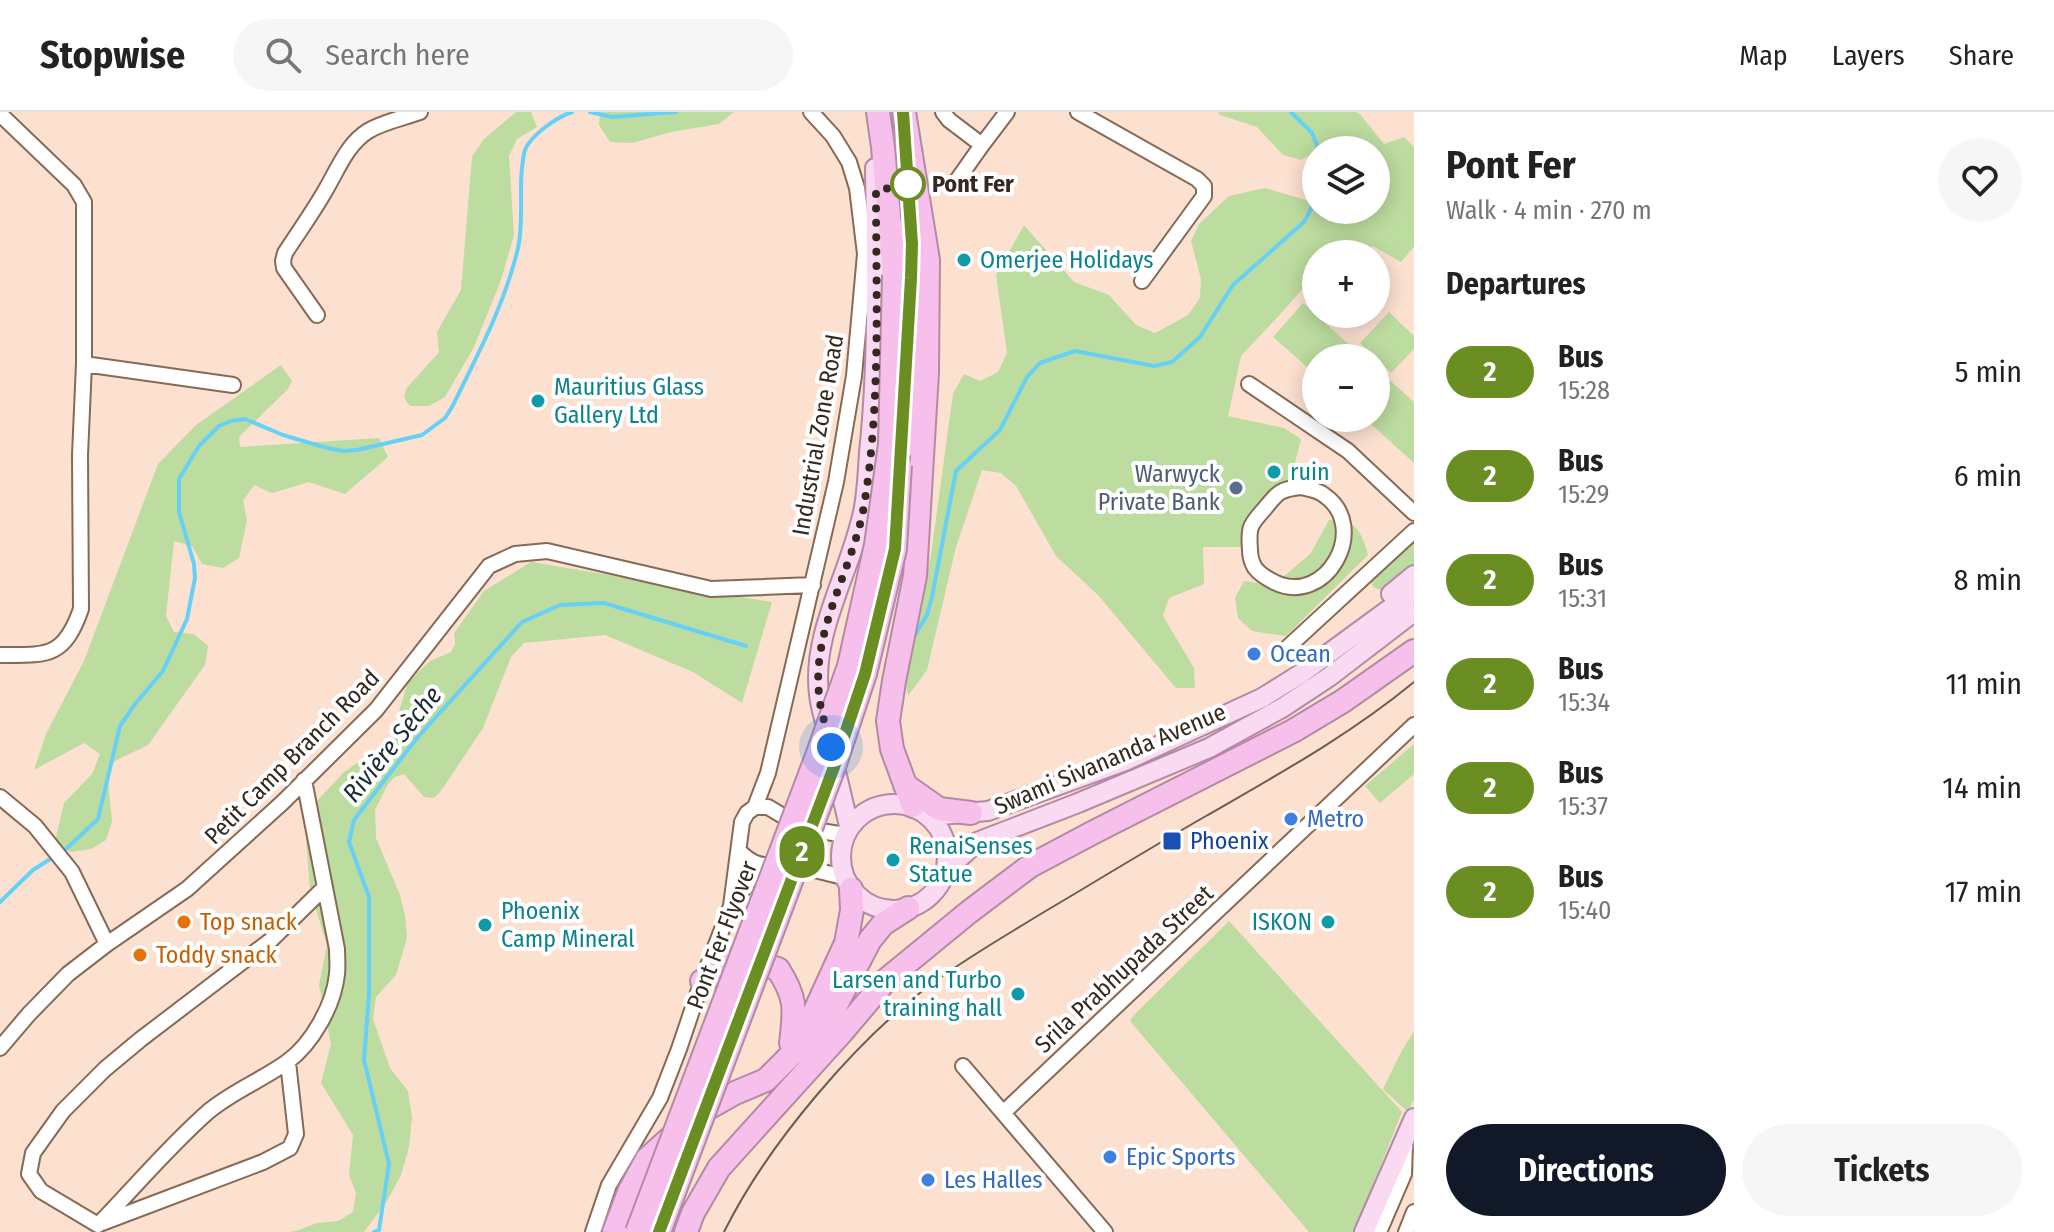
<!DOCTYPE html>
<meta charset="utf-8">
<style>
body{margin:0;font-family:"Fira Sans Condensed",sans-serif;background:#f6f6f6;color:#222;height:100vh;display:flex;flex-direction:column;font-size:30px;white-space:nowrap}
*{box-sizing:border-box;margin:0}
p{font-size:26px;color:#767676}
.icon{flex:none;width:44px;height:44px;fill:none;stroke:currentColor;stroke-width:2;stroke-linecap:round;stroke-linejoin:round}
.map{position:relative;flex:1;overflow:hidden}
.panel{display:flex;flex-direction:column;background:#fff;width:640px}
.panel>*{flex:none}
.badge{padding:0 16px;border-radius:26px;font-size:28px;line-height:52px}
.fabs{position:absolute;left:1302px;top:24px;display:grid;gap:16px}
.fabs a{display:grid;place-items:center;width:88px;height:88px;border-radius:50%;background:#fff;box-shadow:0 4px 20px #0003;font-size:40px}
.you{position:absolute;width:40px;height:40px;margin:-20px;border:6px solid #fff;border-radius:50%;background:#1a73e8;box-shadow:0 0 0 12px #1a73e833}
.map>.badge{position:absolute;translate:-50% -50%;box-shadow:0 0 0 4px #fff}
h2{padding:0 32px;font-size:30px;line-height:72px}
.round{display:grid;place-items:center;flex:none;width:84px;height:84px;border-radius:42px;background:#f6f6f6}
.head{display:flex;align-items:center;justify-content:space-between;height:136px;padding:0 32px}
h1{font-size:38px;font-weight:700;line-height:60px}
.primary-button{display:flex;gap:16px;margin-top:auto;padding:16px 32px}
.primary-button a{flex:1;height:92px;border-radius:48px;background:#111827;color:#fff;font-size:32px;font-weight:700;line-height:92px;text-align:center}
.primary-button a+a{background:#f6f6f6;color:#222}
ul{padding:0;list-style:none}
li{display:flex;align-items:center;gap:24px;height:104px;padding:0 32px}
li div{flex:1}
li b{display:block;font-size:30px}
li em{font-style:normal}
li .badge{min-width:88px;font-weight:700;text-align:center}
header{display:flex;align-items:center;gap:48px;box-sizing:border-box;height:112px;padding:0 40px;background:#fff;border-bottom:2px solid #e0e0e0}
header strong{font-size:38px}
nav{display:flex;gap:44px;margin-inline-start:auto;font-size:28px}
.search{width:560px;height:72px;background:#f6f6f6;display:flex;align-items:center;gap:20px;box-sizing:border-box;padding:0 28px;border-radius:44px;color:#767676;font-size:30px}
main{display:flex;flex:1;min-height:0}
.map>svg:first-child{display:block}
.green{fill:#bddc9f}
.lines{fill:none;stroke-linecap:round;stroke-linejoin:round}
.stream{stroke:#67d0f6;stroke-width:4}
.minor-casing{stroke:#876a56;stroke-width:18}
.major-casing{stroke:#b38aa4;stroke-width:22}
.highway-casing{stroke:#b38aa4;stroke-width:26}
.minor{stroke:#fff;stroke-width:14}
.major{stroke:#fad9f3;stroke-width:18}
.highway{stroke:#f7bfeb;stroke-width:22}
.tram{stroke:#6c5c51;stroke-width:2}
.highway-bridge-casing{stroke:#b38aa4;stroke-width:26;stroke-linecap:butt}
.highway-bridge{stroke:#f7bfeb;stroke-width:22}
.line-casing{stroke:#fff;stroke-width:18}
.line{stroke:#6b8e23;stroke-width:12}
.walk{stroke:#342820;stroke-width:8;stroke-dasharray:0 14.4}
.stop-dot{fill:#fff;stroke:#6b8e23;stroke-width:4}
.culture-dot{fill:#0f9aa8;stroke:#fff;stroke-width:3}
.service-dot{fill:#5c6f8a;stroke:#fff;stroke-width:3}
.shop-dot{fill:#3f7fe0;stroke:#fff;stroke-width:3}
.transit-dot{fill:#1a4fb4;stroke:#fff;stroke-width:3}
.food-dot{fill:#e8710a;stroke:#fff;stroke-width:3}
.labels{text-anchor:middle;stroke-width:8;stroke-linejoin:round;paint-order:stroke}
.stop-label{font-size:24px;font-weight:bold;fill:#342820;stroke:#fff;text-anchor:start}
.culture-label{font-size:24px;fill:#0d838f;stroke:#fff;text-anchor:start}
.street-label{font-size:24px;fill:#342820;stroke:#fff}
.service-label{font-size:24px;fill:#4e5e75;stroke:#fff;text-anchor:end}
.shop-label{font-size:24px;fill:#366cbe;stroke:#fff;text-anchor:start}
.transit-label{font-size:24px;fill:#164399;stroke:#fff;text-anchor:start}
.food-label{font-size:24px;fill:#c56008;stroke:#fff;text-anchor:start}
.water-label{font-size:26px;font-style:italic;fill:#1a2d34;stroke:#fff}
</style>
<header>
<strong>Stopwise</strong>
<div class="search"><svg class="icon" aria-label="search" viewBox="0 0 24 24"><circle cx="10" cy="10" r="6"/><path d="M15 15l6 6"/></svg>Search here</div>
<nav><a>Map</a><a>Layers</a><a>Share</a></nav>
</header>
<main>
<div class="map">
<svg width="1414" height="1120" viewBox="0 0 1414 1120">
<rect width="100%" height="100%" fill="#fce1d0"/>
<path class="green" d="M516 0H531L537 15 517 27 509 44 514 123 501 168 474 235 445 285 429 294H410L404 286 406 277 439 240 437 220 461 178 472 45 483 28Z
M600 0H734L719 12 671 20 632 31 610 30 599 13Z
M1218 0H1356L1360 2 1384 32 1404 25 1414 35V135L1401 150 1373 134 1350 142H1316V161L1286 196 1241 244 1228 304 1284 316 1301 327 1287 382 1274 397 1256 403 1257 423 1243 435H1203L1204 472 1169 486 1163 504 1194 556 1195 576H1176L1098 483 1056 444 1016 374 1001 361 982 358 956 435 927 558 908 584 904 562 931 443 953 282 964 262 980 269 998 260 1007 241 996 163 1024 113 1074 170 1109 183 1136 213 1155 221 1188 203 1200 186 1201 167 1191 129 1199 112 1229 84 1265 76 1316 91V98H1376V38L1322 37 1316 38V40L1301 48 1283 43 1257 15 1220 3Z
M1303 191 1364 246H1316V263L1273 225Z
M1389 200 1414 224V237L1391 261 1360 231Z
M281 253 292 269 288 277 239 325 240 335 379 326 388 345 345 382 309 370 272 381 254 373 243 389 247 408 239 446 223 456 202 452 192 434 174 429 166 504 174 520 194 522 208 534 205 553 148 633 113 650 108 670 112 709 106 728 91 737 71 740 55 729 64 691 92 662 100 642 84 631 34 658 46 622 84 549 158 352 196 313Z
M1376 256 1414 290V351L1364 306H1376Z
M1329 408C1357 409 1361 418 1368 443L1286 524 1252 519 1238 506 1235 486 1244 469 1263 472 1281 467 1311 441Z
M1414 420V454L1384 479 1373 475 1368 464Z
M531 450 772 490 742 591 693 560 605 523 524 531 511 545 483 616 441 679 434 686 424 685 404 662 395 665 388 672 375 698 376 726 400 783 405 803 407 826 396 863 376 885 373 907 390 956 408 979 412 1006 409 1035 401 1063 387 1089 364 1120H288L296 1119 317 1111 338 1109 353 1100 356 1081 349 1063 353 1023 321 971 331 932 319 873 327 833 310 778 304 703 344 660 394 626 400 618 399 599 408 570 430 549 451 540 455 532 454 521 484 479Z
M1414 632V662L1380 691 1365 674Z
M1229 809 1402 1000 1354 1120H1309L1130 909 1134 903Z
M1414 919V987L1408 1000 1383 977 1400 942Z"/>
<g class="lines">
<path class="stream" d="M590 0 612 5 676 0
M1291 0 1312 21 1319 38
M912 528 927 503 932 485 956 359 1000 318 1027 265 1040 251 1075 239 1154 254 1172 250 1200 225 1233 173 1304 110 1316 87
M0 790 33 758 66 737 98 707 120 614 135 592 163 559 187 507 195 466 194 452 179 400V367L199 334 219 314 231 309 245 307 283 323 327 336 343 339 357 338 422 323 445 306 452 295C477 244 505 192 518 136 524 110 519 82 522 56 523 50 523 43 525 38 531 23 557 5 572 0
M374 1120 379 1118 389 1052 364 948 369 882V785L349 730 354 708 417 626 522 510 560 493 604 491 746 534"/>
<g class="minor-casing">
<path id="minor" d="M943 0 949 8 982 33 1007 0
M1078 0 1197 67 1204 74V84L1142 169
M0 2 74 73 84 90V252L80 343 81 497C64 546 47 543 0 543
M953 74 982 33
M317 203 284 156 283 149 285 141C298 121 313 100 325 79 337 59 347 32 368 19 383 10 403 6 420 0
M84 252 233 273
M1249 272 1348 339 1414 401
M1301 375C1309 377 1318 378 1324 383 1371 415 1326 496 1274 470 1268 467 1259 461 1255 456 1252 451 1250 444 1250 438 1248 412 1251 413 1266 395 1278 380 1281 377 1301 375Z
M1287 536 1414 419
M0 685 35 714 72 760 107 832
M755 695H768L803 716 845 723
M739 739C760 761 773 750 799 755 814 757 829 762 844 765
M734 790 753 763 764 754
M0 936 29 902 68 862 107 832 187 777 282 691 376 598 489 454 515 442 547 439 711 477 813 473
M963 954 1105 1120
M1004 1000 1414 613
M102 1111 263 1050 290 1036 296 1022 288 950
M98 1113C135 1075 169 1034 209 999 233 979 262 968 287 950 312 932 334 893 337 862 338 854 337 845 337 837L304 668
M98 1113 41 1079 29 1062 33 1041 63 999 105 957 141 927 271 828 325 775
M593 1120 609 1073 660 986 679 937 702 869 731 794 742 710 747 701 755 695 768 661 836 370 854 264 865 142 857 76 849 50 833 24 811 0
M1379 1120 1404 1062 1405 1032
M1406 1120 1414 1100"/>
</g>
<g class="major-casing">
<path id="major" d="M1391 482 1414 463
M827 618C824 606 820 594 819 582 811 519 853 456 864 395 867 377 868 358 869 340 879 246 876 151 875 56
M834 651 849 714
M841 745a53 53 0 1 1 106 0a53 53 0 1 1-106 0Z
M928 704 988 699 1125 649 1262 586 1302 561 1414 479
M945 759 977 730 1078 691 1209 636 1282 596 1329 565 1414 500
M1364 1120 1414 1006"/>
</g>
<g class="highway-casing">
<path id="highway" d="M878 0 883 35 894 163
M904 0 928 148 927 260 915 464 894 569 888 609 892 637 913 694
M902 336 911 166V113
M905 673 939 697 971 701
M702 869 741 845 778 857C797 887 795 897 791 931
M806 942 822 920 870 828 883 812 908 796
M614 1120 629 1080 647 1047 696 1003 735 981 766 968 790 944 814 901 846 831 852 798 851 777
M686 1120 693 1101 719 1056 842 920 886 868 969 800 1030 754 1094 720 1293 619 1343 589 1414 539"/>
</g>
<use href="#minor" class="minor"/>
<use href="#major" class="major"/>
<use href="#highway" class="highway"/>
<path class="tram" d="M724 1120C767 1033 858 925 937 868 970 844 1005 824 1039 803 1095 770 1150 736 1206 704 1277 663 1350 623 1414 570"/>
<g class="highway-bridge-casing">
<path id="highway-bridge" d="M637 1120 817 644 849 554 876 433 890 332 894 163
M659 1120 834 655 865 562 895 437 900 353"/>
</g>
<use href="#highway-bridge" class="highway-bridge"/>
</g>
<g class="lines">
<g class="line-casing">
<path id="line" d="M659 1120 834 655 865 562 895 437 911 166 912 132 903 0"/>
</g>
<use href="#line" class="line"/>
<path class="walk" d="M831 635C827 617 820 599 819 582 812 516 853 457 864 394 881 291 876 183 876 79L908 72"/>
</g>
<circle class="stop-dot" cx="908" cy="72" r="16"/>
<g class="culture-dot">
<circle cx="964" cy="148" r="8"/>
<circle cx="538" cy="289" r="8"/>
<circle cx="1274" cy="360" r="8"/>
<circle cx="893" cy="748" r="8"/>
<circle cx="1328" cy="810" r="8"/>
<circle cx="485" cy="813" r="8"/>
<circle cx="1018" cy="882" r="8"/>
</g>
<circle class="service-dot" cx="1236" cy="376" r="8"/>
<g class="shop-dot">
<circle cx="1254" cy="542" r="8"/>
<circle cx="1291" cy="707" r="8"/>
<circle cx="1110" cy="1045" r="8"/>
<circle cx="928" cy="1068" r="8"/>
</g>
<rect class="transit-dot" x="1162" y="719" width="20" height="20" rx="4"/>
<g class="food-dot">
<circle cx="184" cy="810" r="8"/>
<circle cx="140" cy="843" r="8"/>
</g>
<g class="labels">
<g class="stop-label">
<text x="932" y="80">Pont Fer</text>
</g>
<g class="culture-label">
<text x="980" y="156">Omerjee Holidays</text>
<text x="554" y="283">Mauritius Glass<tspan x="554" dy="28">Gallery Ltd</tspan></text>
<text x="1290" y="368">ruin</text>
<text x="909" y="742">RenaiSenses<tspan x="909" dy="28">Statue</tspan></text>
<text x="501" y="807">Phoenix<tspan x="501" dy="28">Camp Mineral</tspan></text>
<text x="1312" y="818" text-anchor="end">ISKON</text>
<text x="1002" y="876" text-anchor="end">Larsen and Turbo<tspan x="1002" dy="28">training hall</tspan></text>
</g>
<g class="street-label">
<text transform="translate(818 323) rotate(-80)" y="8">Industrial Zone Road</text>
<text transform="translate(292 645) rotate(-45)" y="8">Petit Camp Branch Road</text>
<text transform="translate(1110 647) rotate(-23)" y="8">Swami Sivananda Avenue</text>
<text transform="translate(722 823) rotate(-69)" y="8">Pont Fer Flyover</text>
<text transform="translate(1124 857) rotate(-43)" y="8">Srila Prabhupada Street</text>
</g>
<g class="service-label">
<text x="1220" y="370">Warwyck<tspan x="1220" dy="28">Private Bank</tspan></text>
</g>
<g class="shop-label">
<text x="1270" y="550">Ocean</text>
<text x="1307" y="715">Metro</text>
<text x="1126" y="1053">Epic Sports</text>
<text x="944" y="1076">Les Halles</text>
</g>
<g class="transit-label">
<text x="1190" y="737">Phoenix</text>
</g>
<g class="food-label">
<text x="200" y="818">Top snack</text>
<text x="156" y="851">Toddy snack</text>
</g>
<g class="water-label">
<text transform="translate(392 632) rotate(-51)" y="9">Rivière Sèche</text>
</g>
</g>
</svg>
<div class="fabs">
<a><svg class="icon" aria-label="layers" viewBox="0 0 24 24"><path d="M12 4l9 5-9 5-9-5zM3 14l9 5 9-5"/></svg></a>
<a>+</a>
<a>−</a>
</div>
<div class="you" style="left:831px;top:635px"></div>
<b class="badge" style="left:802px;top:740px;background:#6b8e23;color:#fff">2</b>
</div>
<section class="panel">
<div class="head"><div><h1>Pont Fer</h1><p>Walk · 4 min · 270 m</p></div><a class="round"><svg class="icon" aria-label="heart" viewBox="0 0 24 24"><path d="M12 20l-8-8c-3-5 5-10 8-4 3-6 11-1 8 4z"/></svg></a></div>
<h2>Departures</h2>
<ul>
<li><span class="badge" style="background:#6b8e23;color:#fff">2</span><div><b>Bus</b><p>15:28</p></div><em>5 min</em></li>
<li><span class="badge" style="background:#6b8e23;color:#fff">2</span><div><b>Bus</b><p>15:29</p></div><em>6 min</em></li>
<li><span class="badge" style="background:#6b8e23;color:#fff">2</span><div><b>Bus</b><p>15:31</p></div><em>8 min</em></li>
<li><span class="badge" style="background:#6b8e23;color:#fff">2</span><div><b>Bus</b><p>15:34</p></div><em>11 min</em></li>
<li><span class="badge" style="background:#6b8e23;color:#fff">2</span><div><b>Bus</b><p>15:37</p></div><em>14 min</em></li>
<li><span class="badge" style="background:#6b8e23;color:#fff">2</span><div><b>Bus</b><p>15:40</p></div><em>17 min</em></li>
</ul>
<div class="primary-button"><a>Directions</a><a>Tickets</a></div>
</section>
</main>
